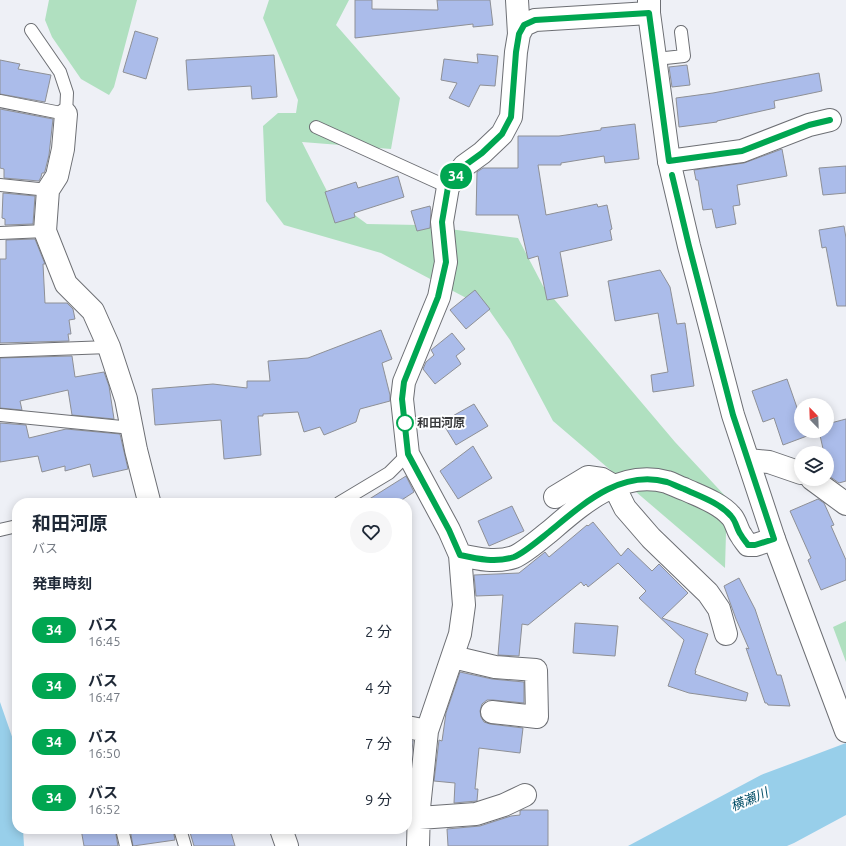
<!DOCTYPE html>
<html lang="ja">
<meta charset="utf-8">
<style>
body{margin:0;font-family:Ubuntu,"Noto Sans JP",sans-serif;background:#f6f6f7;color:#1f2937;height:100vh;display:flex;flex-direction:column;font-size:15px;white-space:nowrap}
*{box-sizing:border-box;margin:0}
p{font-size:13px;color:#747a83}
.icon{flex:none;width:22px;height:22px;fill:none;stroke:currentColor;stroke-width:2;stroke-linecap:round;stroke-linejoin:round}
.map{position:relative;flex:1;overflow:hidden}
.sheet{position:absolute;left:12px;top:498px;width:400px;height:336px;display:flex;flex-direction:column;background:#fff;border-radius:16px;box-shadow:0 2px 10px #0003}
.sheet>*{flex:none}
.badge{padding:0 8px;border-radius:13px;font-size:14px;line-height:26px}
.needle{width:26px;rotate:337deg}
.tools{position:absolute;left:794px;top:398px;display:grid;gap:8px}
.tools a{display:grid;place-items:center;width:40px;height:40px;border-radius:50%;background:#fff;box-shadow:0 2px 10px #0003;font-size:20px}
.map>.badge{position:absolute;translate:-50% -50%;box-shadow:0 0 0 2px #fff}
h2{padding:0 20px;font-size:15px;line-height:36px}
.round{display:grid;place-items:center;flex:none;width:42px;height:42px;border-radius:21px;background:#f6f6f7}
.summary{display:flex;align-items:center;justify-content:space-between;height:68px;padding:0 20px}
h1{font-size:19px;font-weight:700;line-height:30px}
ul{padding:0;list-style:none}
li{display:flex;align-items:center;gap:12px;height:56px;padding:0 20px}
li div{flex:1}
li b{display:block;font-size:15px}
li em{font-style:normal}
li .badge{min-width:44px;font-weight:700;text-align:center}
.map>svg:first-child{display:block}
.green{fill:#b0e0c0}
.water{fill:#98cfea}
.building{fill:#abbcea;stroke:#8e9096}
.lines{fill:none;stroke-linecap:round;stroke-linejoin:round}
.lane-casing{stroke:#6d6f74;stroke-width:14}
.street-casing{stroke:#6d6f74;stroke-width:24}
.secondary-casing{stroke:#6d6f74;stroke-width:24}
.lane{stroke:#fff;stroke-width:12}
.street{stroke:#fff;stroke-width:22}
.secondary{stroke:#fff;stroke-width:22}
.line-casing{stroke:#fff;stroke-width:9}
.line{stroke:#00a651;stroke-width:6}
.stop-dot{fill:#fff;stroke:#00a651;stroke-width:2}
.labels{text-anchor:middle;stroke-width:4;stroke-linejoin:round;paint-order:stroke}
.stop-label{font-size:12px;font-weight:bold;fill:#393a3c;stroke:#fdfeff;text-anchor:start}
.water-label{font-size:13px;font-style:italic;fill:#004d67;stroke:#fdfeff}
</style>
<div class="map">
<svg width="846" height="846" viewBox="0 0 846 846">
<rect width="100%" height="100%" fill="#eef0f6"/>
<path class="green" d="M49 0H137L114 87 109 95 81 79 52 37 45 20Z
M269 0H349L336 25 400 98 391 149 302 142 330 197 367 224 419 225 518 238 543 286 675 442 727 498 725 568 553 421 510 340 489 310 381 253 284 225 266 201 263 126 278 113H296L298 100 263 18Z
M846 621V662L833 627Z"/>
<path class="water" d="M0 702 17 751V829H23L24 846H0Z
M846 743V815L794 843 787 846H628L761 775Z"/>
<path class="building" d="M355 0H372V9L438 10 437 0H490L493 25 473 27V24L355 38Z
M135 31 158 38 146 79 123 72Z
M477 54 498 56 495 86 480 85 469 107 449 98 457 83 441 80 444 59 478 63Z
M274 55 277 97 252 99 251 86 188 90 186 60Z
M0 60 20 64 18 69 51 75 45 102 0 94Z
M687 65 690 85 672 87 669 67Z
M819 73 822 91 774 101 775 108 717 121V122L679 127 676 98 713 93Z
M0 109 53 119 49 155 45 171 44 173H42L41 177 39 181 4 178V169L0 168Z
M635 124 639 159 605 163 604 156 561 163V165H538L546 215 597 204 598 207 607 205 612 229 610 230 612 240 560 252 568 296 547 300 538 256 528 259 518 215H476L477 172 483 168H518V136H559L601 130V128Z
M782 149 787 176 737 185 740 205 733 206 736 224 716 228 712 209 703 210 698 180H696L694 170 744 163Z
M846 166V193L823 195 819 168Z
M398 176 404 197 354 213 355 217 335 223 325 192 356 182 358 188Z
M3 193 35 196 33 224 5 225V219L2 218Z
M430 206 431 211 430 228 417 231 411 211Z
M844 226 846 238V306H837L826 247 822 248 819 230Z
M35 239 45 264H43L45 303H67L73 309 75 319 69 320 71 334H68L69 341 0 343V259H6V240Z
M660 270 670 287 677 324 685 323 694 386 653 392 651 375 668 372 658 313 615 321 608 281Z
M475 290 490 309 466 329 450 310Z
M381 330 392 359 382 363 390 395V401L360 409 356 422 324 435 320 427 304 432 298 412 263 414V416H258L261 455 224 459 221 420 155 425 152 389 213 384 247 388V381H270L268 361 308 358Z
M452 333 465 349 456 356 461 364 435 384 423 369 426 362 434 355 431 350Z
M72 356 75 377 104 372 109 386 114 419 72 415 68 390 20 401 22 410 0 408V358Z
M787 379 801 419V431H805L807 436 783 445 774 418 763 422 752 391Z
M474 404 488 426 456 445 442 422Z
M846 419V481L839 483 829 476 827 468V453H824L819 431H827V424Z
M0 423 26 425 29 438 66 429 120 434 128 469 93 477 90 464 65 471V466L42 472 38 456 0 462Z
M473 446 492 478 458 499 440 471Z
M406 476 414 492 397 503H363Z
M818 499 824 503 834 525 831 526 846 560V580L821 590 808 560 811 558 790 511Z
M512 506 524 531 489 546 478 521Z
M593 522 621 556 628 548 652 571 659 564 688 593 662 618 708 634 695 671H696L695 674 748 693 746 701 689 693 668 686 684 640 639 598 646 591 618 563 588 587 586 584 584 586 581 582 528 625 522 624 519 656 498 655 503 595 476 596 474 575 519 573 545 552 549 557 587 525 588 526Z
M739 578 755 609 777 675H781L790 706 768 705 767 703H765L746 648 749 649 736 619 724 586Z
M575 623 618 626 615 656 573 653Z
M460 672 492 679 524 682V703L493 700H487L482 704 480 711 481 717 484 722 490 724 523 728 520 753 479 748 475 789H478L477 801 454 803 455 783 434 781 439 740 442 741 446 713Z
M407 740 413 741 409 779H407Z
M522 810H548V846H448L447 829 480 826 511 816 520 815V811Z
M81 829H115L118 846H84Z
M130 829H173L175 840 133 846Z
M189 829H230L235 846H194Z"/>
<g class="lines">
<g class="lane-casing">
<path id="lane" d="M656 59 684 56 681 32
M0 101 66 114 67 93 60 72 31 30
M316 127 448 187
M0 185 48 190
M0 233 45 231
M0 351 109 347
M0 415 132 428
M339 503 389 473 408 454
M0 530 17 526
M122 829 126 846
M180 829 185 846"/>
</g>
<g class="street-casing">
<path id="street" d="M517 0 519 34
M649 0V13L535 20 524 25 519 34 516 52 511 117 502 134 482 153 464 166 448 187 442 222 446 262 439 297 404 382 402 399 408 454 449 530 460 555C478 559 496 563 514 557 524 553 540 539 549 532 582 504 620 469 667 482 673 484 678 487 684 489 699 496 720 503 731 516 736 521 737 530 741 535 743 539 746 542 748 545H755L774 539
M66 114 63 149 57 176 48 190 45 231 66 284 93 311 109 347 126 399 136 450 149 501
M669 161 742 151 809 125 830 120
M748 460 769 462 801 473
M812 479 846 504
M555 497 588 477 602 479 614 486 625 508 651 538 708 593 719 609 726 634
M453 657 495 667 536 670 537 717 492 712
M407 727 427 731
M419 818 476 814 504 805 525 795
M281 829 287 846
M418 846 419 808 427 731 460 634 464 605 460 555"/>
</g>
<g class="secondary-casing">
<path id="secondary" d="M649 13 669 161 689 246 733 415 774 539 846 731"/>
</g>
<use href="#lane" class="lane"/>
<use href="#street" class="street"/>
<use href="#secondary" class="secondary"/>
</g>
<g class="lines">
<g class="line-casing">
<path id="line" d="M672 175 689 246 733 415 774 539 755 545H748C746 542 743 539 741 535 737 530 736 521 731 516 720 503 699 496 684 489 678 487 673 484 667 482 620 469 582 505 549 532 540 539 524 553 514 557 496 563 478 559 460 555L449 530 408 454 402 399 404 382 438 297 446 262 442 222 448 187 464 166 482 153 502 134 511 117 516 52 519 34 524 25 535 20 649 13 669 161 742 151 809 125 830 120"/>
</g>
<use href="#line" class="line"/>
</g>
<circle class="stop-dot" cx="405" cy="423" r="8"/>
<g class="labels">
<g class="stop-label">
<text x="417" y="427">和田河原</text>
</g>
<g class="water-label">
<text transform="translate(749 799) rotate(-23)" y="5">横瀬川</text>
</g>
</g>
</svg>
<div class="tools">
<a><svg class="needle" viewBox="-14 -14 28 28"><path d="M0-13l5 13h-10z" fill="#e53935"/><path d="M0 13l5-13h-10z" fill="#747a83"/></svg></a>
<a><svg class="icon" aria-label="layers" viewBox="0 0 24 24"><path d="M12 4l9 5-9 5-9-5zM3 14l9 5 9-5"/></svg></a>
</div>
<b class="badge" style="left:456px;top:176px;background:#00a651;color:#fff">34</b>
<section class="sheet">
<div class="summary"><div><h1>和田河原</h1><p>バス</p></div><a class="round"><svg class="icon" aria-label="heart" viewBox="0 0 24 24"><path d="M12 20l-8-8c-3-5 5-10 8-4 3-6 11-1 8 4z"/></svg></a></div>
<h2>発車時刻</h2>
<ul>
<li><span class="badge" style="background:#00a651;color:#fff">34</span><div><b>バス</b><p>16:45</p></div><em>2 分</em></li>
<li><span class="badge" style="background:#00a651;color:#fff">34</span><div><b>バス</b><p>16:47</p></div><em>4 分</em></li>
<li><span class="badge" style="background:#00a651;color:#fff">34</span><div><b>バス</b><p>16:50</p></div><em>7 分</em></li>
<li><span class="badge" style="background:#00a651;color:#fff">34</span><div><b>バス</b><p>16:52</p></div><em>9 分</em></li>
</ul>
</section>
</div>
